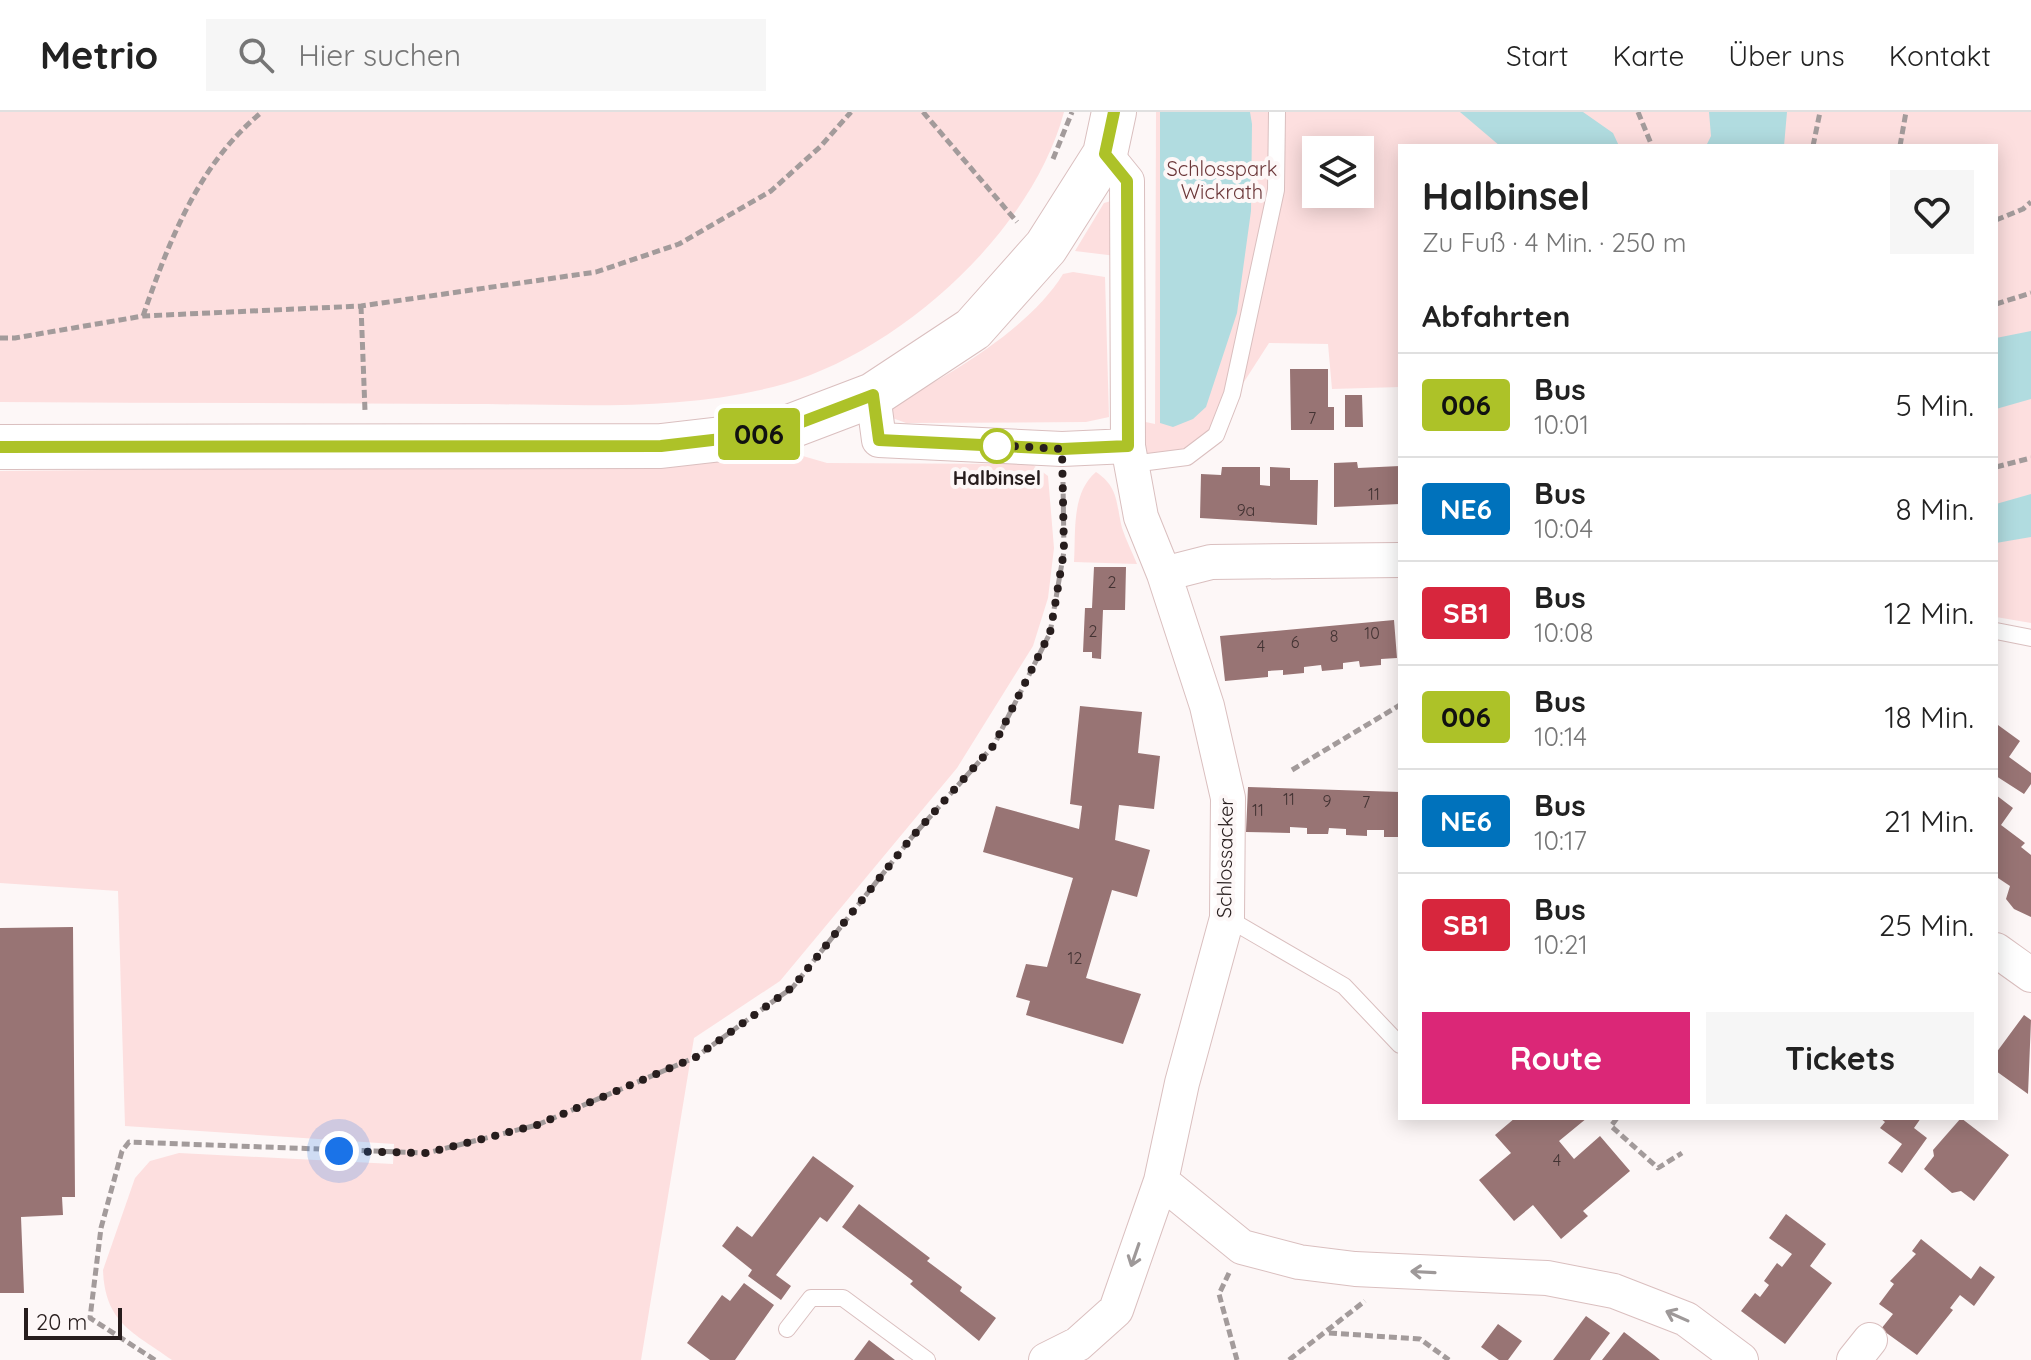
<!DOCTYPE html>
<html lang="de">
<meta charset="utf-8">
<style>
body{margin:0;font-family:Quicksand,sans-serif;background:#f6f6f6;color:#222;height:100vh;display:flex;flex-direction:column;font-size:30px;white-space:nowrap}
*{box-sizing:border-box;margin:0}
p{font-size:26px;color:#767676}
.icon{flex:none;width:44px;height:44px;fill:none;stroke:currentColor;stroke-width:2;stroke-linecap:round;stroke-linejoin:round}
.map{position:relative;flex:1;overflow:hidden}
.sheet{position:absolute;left:1398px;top:32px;width:600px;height:976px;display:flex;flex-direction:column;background:#fff;border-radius:0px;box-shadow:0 4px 20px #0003}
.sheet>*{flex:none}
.badge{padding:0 16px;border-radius:6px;font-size:28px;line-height:52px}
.controls{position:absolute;left:1302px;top:24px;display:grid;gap:16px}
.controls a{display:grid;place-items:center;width:72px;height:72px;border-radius:0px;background:#fff;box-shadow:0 4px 20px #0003;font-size:40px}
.scale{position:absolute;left:24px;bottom:20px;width:98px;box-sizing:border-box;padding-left:8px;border:4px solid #271d1d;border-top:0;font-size:22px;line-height:28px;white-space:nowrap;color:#271d1d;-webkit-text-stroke:6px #fdf7f7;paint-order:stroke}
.you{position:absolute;width:40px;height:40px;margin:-20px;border:6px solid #fff;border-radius:50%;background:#1a73e8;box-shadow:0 0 0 12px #1a73e833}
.map>.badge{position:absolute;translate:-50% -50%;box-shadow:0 0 0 4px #fff}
h2{padding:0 24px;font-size:30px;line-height:72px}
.round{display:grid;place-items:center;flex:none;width:84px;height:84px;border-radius:0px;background:#f6f6f6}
.overview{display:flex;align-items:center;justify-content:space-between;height:136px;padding:0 24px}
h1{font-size:38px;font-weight:700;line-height:60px}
.cta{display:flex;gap:16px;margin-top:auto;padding:16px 24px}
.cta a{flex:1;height:92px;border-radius:0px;background:#db2777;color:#fff;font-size:32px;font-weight:700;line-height:92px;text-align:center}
.cta a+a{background:#f6f6f6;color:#222}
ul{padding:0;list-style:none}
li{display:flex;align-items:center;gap:24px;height:104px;padding:0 24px;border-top:2px solid #e0e0e0}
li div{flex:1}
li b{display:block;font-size:30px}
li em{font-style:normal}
li .badge{min-width:88px;font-weight:700;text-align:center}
header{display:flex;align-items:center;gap:48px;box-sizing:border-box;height:112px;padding:0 40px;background:#fff;border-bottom:2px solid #e0e0e0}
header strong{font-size:38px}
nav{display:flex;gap:44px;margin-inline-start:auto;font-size:28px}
.search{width:560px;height:72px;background:#f6f6f6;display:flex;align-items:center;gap:20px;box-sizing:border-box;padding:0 28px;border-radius:0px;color:#767676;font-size:30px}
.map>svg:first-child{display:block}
.green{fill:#fddfdf;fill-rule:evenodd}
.water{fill:#b1dce0}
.building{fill:#987474}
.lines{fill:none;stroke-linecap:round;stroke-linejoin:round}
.service-casing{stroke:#dabfbf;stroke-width:18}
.minor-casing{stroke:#dabfbf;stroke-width:36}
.secondary-casing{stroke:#dabfbf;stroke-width:46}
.path{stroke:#a39b9b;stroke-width:5;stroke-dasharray:8 4;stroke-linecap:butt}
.service{stroke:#fff;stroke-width:16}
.minor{stroke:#fff;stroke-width:34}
.secondary{stroke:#fff;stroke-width:44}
.oneway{stroke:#9e9999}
.line-casing{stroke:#fff;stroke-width:18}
.line{stroke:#adc228;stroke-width:12}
.walk{stroke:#271d1d;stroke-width:8;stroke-dasharray:0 14.4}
.stop-dot{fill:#fff;stroke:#adc228;stroke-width:4}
.labels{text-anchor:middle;stroke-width:8;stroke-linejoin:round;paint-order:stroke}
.number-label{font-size:16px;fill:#433333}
.park-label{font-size:20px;fill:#6b3638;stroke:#fdf7f7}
.stop-label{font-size:20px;font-weight:bold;fill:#271d1d;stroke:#fdf7f7}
.street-label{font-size:20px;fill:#271d1d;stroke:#fdf7f7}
</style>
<header>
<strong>Metrio</strong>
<div class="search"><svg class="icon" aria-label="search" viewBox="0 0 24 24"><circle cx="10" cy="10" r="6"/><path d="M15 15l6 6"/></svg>Hier suchen</div>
<nav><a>Start</a><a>Karte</a><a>Über uns</a><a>Kontakt</a></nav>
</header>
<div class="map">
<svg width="2031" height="1248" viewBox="0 0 2031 1248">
<rect width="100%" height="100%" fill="#fdf7f7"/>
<path class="green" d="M0 0H1064C1032 120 901 238 784 272 681 301 571 292 465 292 310 291 155 291 0 290Z
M1156 0H2031V511L1996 505V34H1400V275L1332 277 1328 232 1269 231 1213 318 1185 340 1145 343 1141 309 1155 312ZM1316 38H1360V82H1316Z
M1111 89 1116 144 1075 139 1104 91Z
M1073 160 1105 165 1109 305 1086 310 906 311 887 304 889 295C946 265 1029 218 1063 162Z
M789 340 827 351 1032 352 1048 364 1054 436 1048 486 1033 534 957 656 780 869 694 926 641 1248H172C133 1220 105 1211 103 1158L135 1066 150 1049 179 1041 393 1052 394 1032 125 1014 118 779 0 771V359L701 352Z
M1096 360C1119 375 1116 392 1122 416 1126 428 1132 440 1137 452L1074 450C1076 420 1071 381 1096 360Z"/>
<path class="water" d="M1160 0H1250L1252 12 1251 99 1237 201 1206 295 1193 307 1173 315 1160 311Z
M1460 0H1583L1613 21 1619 34H1500Z
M1709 0H1787L1784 34H1706L1711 24Z
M2031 219V287L1996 297V226Z
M2031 382V425L1996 431V392Z"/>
<path class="building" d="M1290 257H1328V295H1334V318H1291Z
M1345 283H1362L1363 315H1345Z
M1357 350 1358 356 1400 354V392L1334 395V351Z
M1222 355H1260V373L1270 374V355L1290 356V368H1318L1317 413 1200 406 1201 362 1221 363Z
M1094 455H1126L1125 498H1103L1101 547 1092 546V540H1083L1085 496H1092Z
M1394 508 1397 546 1381 547V553L1360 555 1359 549 1343 551V557L1322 559 1321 553 1304 555V561L1283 563V558L1268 559V565L1225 569 1220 524Z
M1080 594 1142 600 1138 641 1160 644 1154 697 1119 693 1115 728 1150 738 1137 785 1112 778 1086 866 1141 882 1123 932 1026 903 1030 889 1016 885 1026 852 1047 855 1073 766 983 740 996 694 1079 717 1082 694 1070 692Z
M1998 613 2020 629 2009 645 2031 661V672L2024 682 1996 664Z
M1248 675 1400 680V725H1384V718H1367V724L1346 723V717L1329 716 1328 722H1307V716L1290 715V721L1246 720Z
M1996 683 2013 696 2001 713 2025 731 2021 735 2031 743V805L2014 797 2006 787 2010 774 1998 766 1996 769Z
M73 815 75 1085H62L63 1103 21 1105 24 1181H0V816Z
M2024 903 2031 908 2028 982 1996 959V941Z
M1515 1006H1587L1559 1029 1574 1047 1600 1024 1630 1059 1583 1099 1588 1104 1561 1127 1533 1093 1514 1109 1479 1068 1511 1041 1495 1023Z
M1880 1006H1921L1914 1016 1927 1026 1902 1061 1888 1051 1902 1032 1880 1016 1885 1010Z
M1961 1006 2009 1043 1974 1089 1961 1079 1952 1081 1924 1057 1934 1044 1933 1038Z
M813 1044 854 1074 827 1110 820 1105 776 1163 791 1174 781 1188 748 1164 752 1158 722 1134 737 1114 752 1125Z
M859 1092 930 1146 927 1149 962 1175 960 1179 996 1206 979 1229 910 1172 913 1169 842 1115Z
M1786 1102 1826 1132 1810 1154 1832 1171 1785 1232 1741 1199 1755 1181 1760 1185 1769 1173 1764 1169 1777 1151 1782 1155 1792 1142 1769 1126Z
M1921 1127 1971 1167 1980 1154 1995 1165 1974 1194 1960 1183 1950 1196 1953 1198 1917 1243 1881 1217 1893 1202 1879 1192 1894 1172 1890 1169 1916 1142 1912 1139Z
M744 1171 774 1193 735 1248H710L687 1231 722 1183 730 1189Z
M1586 1204 1610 1221 1592 1245 1590 1248H1553Z
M1498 1212 1522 1229 1508 1248H1499L1481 1235Z
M1624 1220 1654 1243 1660 1248H1602Z
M869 1228 895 1248H854Z"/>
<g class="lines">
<g class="service-casing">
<path id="service" d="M1132 352 1187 345 1216 323 1232 282 1276 78 1277 0
M1996 519 2031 526
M1227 806 1344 874 1400 933
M787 1217 811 1186H843L927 1248"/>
</g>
<g class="minor-casing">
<path id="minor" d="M873 283 879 328 1062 337 1128 334
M1164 462 1211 450 1400 448
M1996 838 2031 863
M1161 1069 1242 1135 1299 1150 1355 1157 1547 1166 1614 1179 1686 1207 1741 1248
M1046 1248 1078 1232 1116 1198 1161 1069 1182 971 1227 806 1228 686 1207 594 1164 462 1141 405 1128 334 1127 69 1105 42
M1854 1248 1870 1228"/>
</g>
<g class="secondary-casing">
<path id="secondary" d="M0 335 661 334 773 321 873 283 973 217 1046 135 1105 42 1114 0"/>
</g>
<path class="path" d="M923 0 1017 110
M1638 0 1652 34
M1813 34 1820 0
M1900 34 1906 0
M1053 47 1072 0
M1996 108 2023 97 2031 90
M1996 192 2031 181
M361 194 365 299
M143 204C169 129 199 51 262 0
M0 226H15L143 204 361 194 596 160 679 132 771 79 820 35 851 0
M1996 355 2031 346
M1292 658 1400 593
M1617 1006 1611 1014 1658 1056 1682 1041
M1229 1161 1219 1182 1237 1248
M1329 1221 1420 1227 1449 1248
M155 1248 90 1206 101 1116 122 1039 129 1030 427 1041 537 1013 696 945 793 875 912 725 994 633 1050 521 1064 439 1063 370
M1289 1248 1365 1189"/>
<use href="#service" class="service"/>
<use href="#minor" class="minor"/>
<use href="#secondary" class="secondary"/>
</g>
<defs><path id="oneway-shaft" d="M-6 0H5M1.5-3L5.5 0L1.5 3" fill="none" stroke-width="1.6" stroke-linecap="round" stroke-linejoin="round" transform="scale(2)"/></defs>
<g class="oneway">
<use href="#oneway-shaft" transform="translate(1135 1143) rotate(109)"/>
<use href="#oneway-shaft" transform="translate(1423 1160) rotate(-177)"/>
<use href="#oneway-shaft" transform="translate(1677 1204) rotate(-156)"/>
</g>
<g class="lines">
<g class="line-casing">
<path id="line" d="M0 335 661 334 773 321 873 283 879 328 1062 337 1128 334 1127 69 1105 42 1114 0"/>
</g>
<use href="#line" class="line"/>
<path class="walk" d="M339 1039 427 1041 537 1013 696 945 793 875 912 725 994 633 1050 521 1055 493 1064 439 1062 337 993 333 997 334"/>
</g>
<circle class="stop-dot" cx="997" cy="334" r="16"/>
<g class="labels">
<g class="number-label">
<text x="1312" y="312">7</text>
<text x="1374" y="388">11</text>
<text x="1246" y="404">9a</text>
<text x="1112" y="476">2</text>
<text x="1093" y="525">2</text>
<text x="1372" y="527">10</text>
<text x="1334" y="530">8</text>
<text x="1295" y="536">6</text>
<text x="1261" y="540">4</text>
<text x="1289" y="693">11</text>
<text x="1327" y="695">9</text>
<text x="1366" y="696">7</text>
<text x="1258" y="704">11</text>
<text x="1075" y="852">12</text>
<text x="1557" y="1054">4</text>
</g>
<g class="park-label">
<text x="1222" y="64">Schlosspark<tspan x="1222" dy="23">Wickrath</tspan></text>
</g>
<g class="stop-label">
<text x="997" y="373">Halbinsel</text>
</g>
<g class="street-label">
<text transform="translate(1225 746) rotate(-89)" y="7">Schlossacker</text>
</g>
</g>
</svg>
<div class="controls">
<a><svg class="icon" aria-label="layers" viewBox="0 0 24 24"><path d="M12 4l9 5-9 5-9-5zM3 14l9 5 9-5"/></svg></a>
</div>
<div class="scale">20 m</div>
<div class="you" style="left:339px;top:1039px"></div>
<b class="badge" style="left:759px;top:322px;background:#adc228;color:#111">006</b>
<section class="sheet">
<div class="overview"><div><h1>Halbinsel</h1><p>Zu Fuß · 4 Min. · 250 m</p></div><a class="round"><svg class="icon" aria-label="heart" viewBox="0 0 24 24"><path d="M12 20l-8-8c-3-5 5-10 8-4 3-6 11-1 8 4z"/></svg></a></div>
<h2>Abfahrten</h2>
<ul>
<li><span class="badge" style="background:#adc228;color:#111">006</span><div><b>Bus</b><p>10:01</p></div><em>5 Min.</em></li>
<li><span class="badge" style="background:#0072bc;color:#fff">NE6</span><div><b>Bus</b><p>10:04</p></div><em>8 Min.</em></li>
<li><span class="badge" style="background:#d7263d;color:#fff">SB1</span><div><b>Bus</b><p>10:08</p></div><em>12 Min.</em></li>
<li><span class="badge" style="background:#adc228;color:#111">006</span><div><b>Bus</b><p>10:14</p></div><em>18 Min.</em></li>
<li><span class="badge" style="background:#0072bc;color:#fff">NE6</span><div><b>Bus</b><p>10:17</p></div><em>21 Min.</em></li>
<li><span class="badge" style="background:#d7263d;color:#fff">SB1</span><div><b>Bus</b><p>10:21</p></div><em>25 Min.</em></li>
</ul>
<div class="cta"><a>Route</a><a>Tickets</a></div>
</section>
</div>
